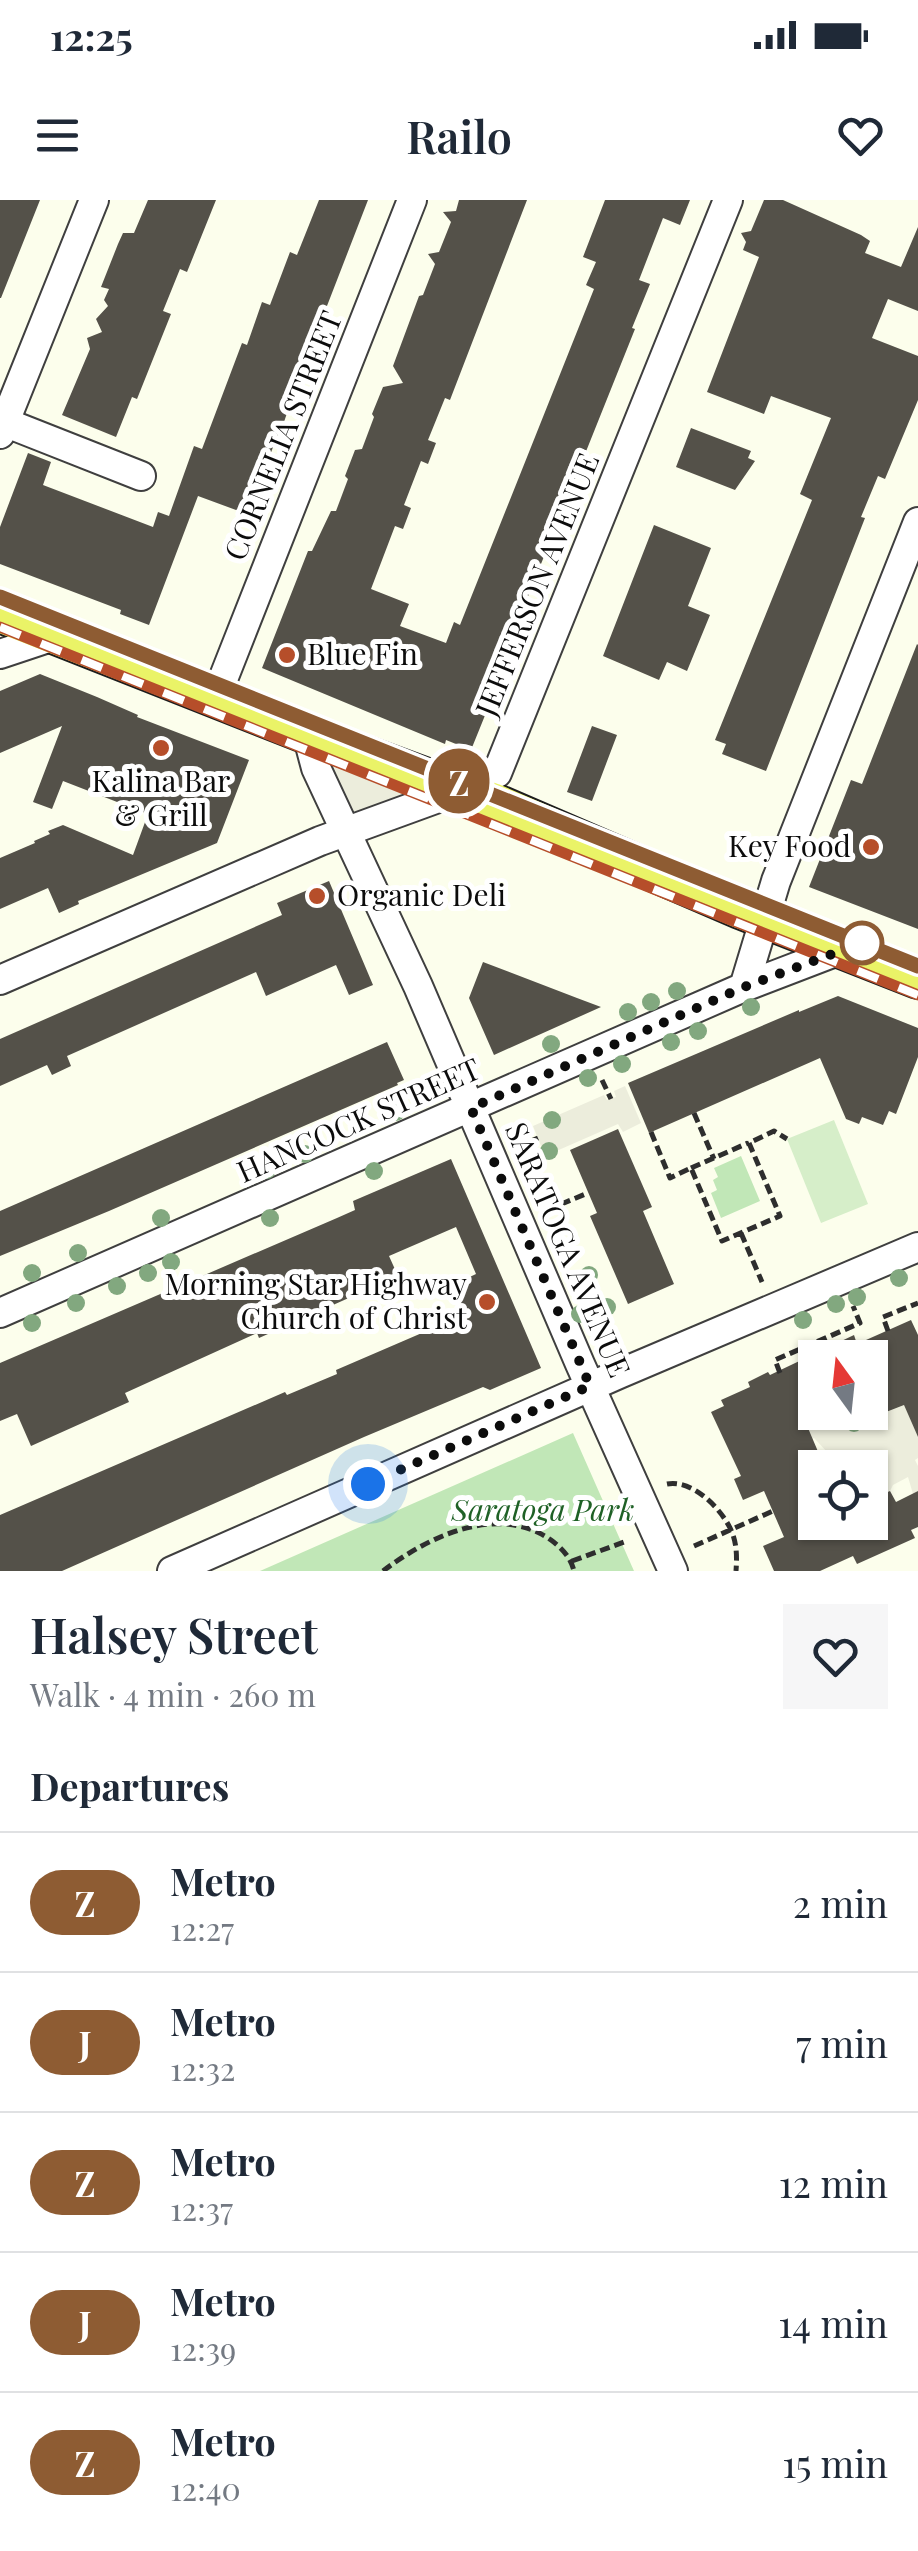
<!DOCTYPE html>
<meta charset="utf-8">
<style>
body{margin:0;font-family:"Playfair Display",serif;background:#f6f6f7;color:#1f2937;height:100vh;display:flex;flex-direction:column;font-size:38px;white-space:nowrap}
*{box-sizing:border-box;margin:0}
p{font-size:32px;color:#747a83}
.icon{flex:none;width:55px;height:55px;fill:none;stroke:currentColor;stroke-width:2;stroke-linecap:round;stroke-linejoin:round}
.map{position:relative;height:1371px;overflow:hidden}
.drawer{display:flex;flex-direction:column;background:#fff;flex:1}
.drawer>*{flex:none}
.badge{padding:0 20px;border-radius:32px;font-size:35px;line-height:65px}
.needle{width:65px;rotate:345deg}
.fabs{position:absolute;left:798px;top:1140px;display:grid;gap:20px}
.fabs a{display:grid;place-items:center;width:90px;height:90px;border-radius:0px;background:#fff;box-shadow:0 2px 8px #0004;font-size:50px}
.you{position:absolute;width:50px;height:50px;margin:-25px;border:8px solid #fff;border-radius:50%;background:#1a73e8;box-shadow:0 0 0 15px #1a73e833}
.map>.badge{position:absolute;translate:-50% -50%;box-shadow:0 0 0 5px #fff}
h2{padding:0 30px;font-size:38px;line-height:90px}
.round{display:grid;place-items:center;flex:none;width:105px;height:105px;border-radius:0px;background:#f6f6f7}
.head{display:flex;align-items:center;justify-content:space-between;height:170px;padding:0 30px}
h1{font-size:48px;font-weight:600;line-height:75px}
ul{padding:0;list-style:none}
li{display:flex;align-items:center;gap:30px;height:140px;padding:0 30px;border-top:2px solid #e0e1e3}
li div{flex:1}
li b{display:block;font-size:38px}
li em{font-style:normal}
li .badge{min-width:110px;font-weight:700;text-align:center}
.status{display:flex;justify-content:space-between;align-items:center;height:70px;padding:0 50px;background:#fff;direction:ltr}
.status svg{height:28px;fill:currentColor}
header{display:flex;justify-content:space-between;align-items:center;height:130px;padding:0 30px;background:#fff;font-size:45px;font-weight:600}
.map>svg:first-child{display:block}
.green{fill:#c1e7b7}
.pitch{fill:#d6eec9}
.plaza{fill:#eceddc}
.building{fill:#545149}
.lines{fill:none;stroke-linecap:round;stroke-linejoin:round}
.minor-casing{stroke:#3f3f3f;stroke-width:32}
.major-casing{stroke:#1d1d1d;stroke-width:42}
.path{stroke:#2e2e2e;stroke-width:5;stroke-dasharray:10 5;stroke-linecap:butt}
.minor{stroke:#fff;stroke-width:28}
.major{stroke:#eaf367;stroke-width:38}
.rail-casing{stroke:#b64e2a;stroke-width:11}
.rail{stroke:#fff;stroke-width:8;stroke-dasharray:22;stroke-linecap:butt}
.tree{fill:#82a87f}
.line-casing{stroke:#fff;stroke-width:22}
.line{stroke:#8e5c33;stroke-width:15}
.walk{stroke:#0c0c0c;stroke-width:10;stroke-dasharray:0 18}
.poi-dot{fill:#b64e2a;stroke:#fff;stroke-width:4}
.stop-dot{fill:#fff;stroke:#8e5c33;stroke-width:5}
.labels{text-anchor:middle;stroke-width:10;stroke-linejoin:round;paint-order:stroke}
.street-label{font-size:30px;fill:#0c0c0c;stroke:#fff}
.poi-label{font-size:30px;fill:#0c0c0c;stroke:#fff;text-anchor:start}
.park-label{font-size:30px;font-style:italic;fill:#1f6126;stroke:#fff}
</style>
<div class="status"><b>12:25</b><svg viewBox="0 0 49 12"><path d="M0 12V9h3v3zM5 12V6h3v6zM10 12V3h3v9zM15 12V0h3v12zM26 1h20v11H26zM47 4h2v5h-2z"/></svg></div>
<header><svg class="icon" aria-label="menu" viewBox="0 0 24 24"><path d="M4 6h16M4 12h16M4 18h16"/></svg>Railo<svg class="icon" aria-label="heart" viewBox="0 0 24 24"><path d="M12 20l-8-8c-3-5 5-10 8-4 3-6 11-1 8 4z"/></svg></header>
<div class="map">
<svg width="918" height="1371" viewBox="0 0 918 1371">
<rect width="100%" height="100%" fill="#fcfeec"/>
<path class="green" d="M741 956 760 1001 721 1018 711 993 717 990 713 980 718 977 714 968Z
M573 1233 634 1371H260Z"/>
<path class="pitch" d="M834 920 868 1004 821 1023 787 939Z"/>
<path class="plaza" d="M328 562 406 594 351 618Z
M625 886 641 923 623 932 618 924 545 956 533 926 604 895 607 900 616 897 614 891Z
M904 1205 918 1237V1258L915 1260 918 1266V1291L913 1294 908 1277 893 1285 890 1291 870 1300V1268L834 1265 829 1254 814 1238 801 1244 795 1207 806 1218 815 1224 825 1223 835 1217 836 1213H847L846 1225 849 1229 859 1231 865 1223 858 1213 870 1212V1210L878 1207 882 1214Z"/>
<path class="building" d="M0 0H40L1 98H0Z
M148 0H216L187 72 180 69 163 111 171 114 137 199 132 197 116 237 62 215 90 149 87 138 102 132 96 119 108 106 104 100 109 89 101 87 118 44 123 33H134Z
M319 0H368L320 124 325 134 318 136 311 156 306 158 292 204H290L283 225H281L268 261 270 267 257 274 245 307 236 310 198 296 149 425 120 414 121 410 0 364V327L28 253 51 262 43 285 153 327 158 312 169 316 194 246 202 249 242 143 247 145 262 102 270 105 290 52 297 55Z
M459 0H527L450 200 445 198 428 240 436 243 428 264 421 261 404 305 411 308 403 329 395 326 371 389 409 404 400 426 446 443 454 422 460 425 594 89 586 85 596 62 583 57 605 0H690L680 25 663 18 639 80 650 84 632 128 635 129 509 444 516 446 508 468 505 466 471 550 446 540 445 544 262 468 308 351H312L331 311H336L348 279 345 276 355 250 362 249 374 217 372 214 383 187 403 183 393 166 419 96 423 95 435 64 428 54 439 52 451 22 443 12 456 11Z
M764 0H783L861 35 870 41 865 53 901 67 918 27V111L888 99 872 138 918 156V200L885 279 878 276 861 317 865 318 766 571 722 554 726 544 715 540 812 300 800 294 831 218 771 196 764 214 707 192 759 57 743 50 746 42 741 33 751 31Z
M691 228 751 251 748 258 755 261 735 290 676 267Z
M654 325 711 348 688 406 710 415 687 471 667 462 659 480 603 456Z
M917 444 918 445V729L809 687 851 580 862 584Z
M40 474 97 497 138 515 137 517 249 560 217 643 78 701 79 704 59 713 48 688 0 709V658L35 643 34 641 50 634 48 631 63 625 133 655 148 614 63 581 52 609 33 602 62 526 0 553V491Z
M592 526 617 535 592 601 567 592Z
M329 681 373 785 349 795 336 765 266 796 256 772 67 856 71 866 52 875 47 865 0 886V839L282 715 277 703Z
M483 762 577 798 601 807 494 855 469 798Z
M838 796 918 828V857L896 914 889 911 883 925 862 917 859 924 846 919 820 858 649 933 628 883 799 810V812Z
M387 842 404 880 397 883 398 885 109 1011 0 1056V1011Z
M618 929 652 1007 643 1011 674 1084 628 1104 590 1016 597 1013 570 950Z
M451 959 541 1168 490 1190 483 1187 364 1237 62 1371H0V1315L285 1192 287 1195 337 1174 336 1170 466 1114 455 1089 459 1087 457 1083 476 1074 456 1027 389 1056 398 1076 259 1138 257 1133 125 1193 129 1202 31 1246 17 1214 0 1221V1163L337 1018 355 1010 353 1001Z
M911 1120 918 1135V1237L904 1205 881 1214 878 1207 870 1210V1158H815V1216L805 1221 825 1268H815V1322H870V1300L890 1291 896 1302 918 1291V1327L911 1330 915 1338 857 1364 853 1356 820 1371H774L763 1346 784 1337 764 1291 743 1300 734 1279 741 1276 711 1212 724 1206 721 1200 750 1187 748 1182 768 1172 770 1175 854 1135 857 1144Z"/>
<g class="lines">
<g class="minor-casing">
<path id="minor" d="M4 222 141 276
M0 234 94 0
M0 454 57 435
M216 497 412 0
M307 534 316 568 418 786 580 1164 673 1371
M0 780 320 641 460 590 497 573 728 0
M744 787 776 681 918 322
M0 1113 744 787 843 749
M172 1371 619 1174 918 1047"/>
</g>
<g class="major-casing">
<path id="major" d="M0 413 307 534 492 602 740 709 918 779"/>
</g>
<path class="path" d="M602 880 611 899
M694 913 714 959
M651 932 670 978 691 968 722 1041 780 1016 749 943 774 931 787 939
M519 946 538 938
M691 968 748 943
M547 1010 588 993
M741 1033 762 1082
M888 1131 883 1117 918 1103
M780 1173 775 1160 860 1123 853 1106
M667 1284C692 1279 721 1308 731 1330 737 1343 737 1357 736 1371
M694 1346 773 1311
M572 1361 627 1341
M383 1371C429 1336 498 1303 551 1340 562 1348 571 1358 574 1371"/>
<use href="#minor" class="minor"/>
<use href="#major" class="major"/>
<g class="rail-casing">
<path id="rail" d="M0 397 918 766
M0 427 918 795"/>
</g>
<use href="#rail" class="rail"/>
</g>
<g class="tree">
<circle cx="677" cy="791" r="9"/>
<circle cx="651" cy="802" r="9"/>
<circle cx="751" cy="807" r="9"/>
<circle cx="628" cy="812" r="9"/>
<circle cx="698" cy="831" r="9"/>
<circle cx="671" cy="842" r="9"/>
<circle cx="551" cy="844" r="9"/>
<circle cx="622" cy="864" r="9"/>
<circle cx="588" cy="878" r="9"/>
<circle cx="396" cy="912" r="9"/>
<circle cx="552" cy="920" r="9"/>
<circle cx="549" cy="951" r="9"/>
<circle cx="305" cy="954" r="9"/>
<circle cx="267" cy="970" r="9"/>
<circle cx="374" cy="971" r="9"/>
<circle cx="161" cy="1018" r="9"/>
<circle cx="270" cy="1018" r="9"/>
<circle cx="78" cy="1053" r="9"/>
<circle cx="171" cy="1062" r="9"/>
<circle cx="32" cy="1073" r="9"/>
<circle cx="148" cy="1073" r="9"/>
<circle cx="589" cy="1075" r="9"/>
<circle cx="899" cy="1078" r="9"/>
<circle cx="117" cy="1086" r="9"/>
<circle cx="857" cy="1097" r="9"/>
<circle cx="76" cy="1103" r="9"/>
<circle cx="836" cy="1104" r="9"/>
<circle cx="607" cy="1107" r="9"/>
<circle cx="580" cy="1114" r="9"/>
<circle cx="803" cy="1120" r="9"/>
<circle cx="32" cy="1123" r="9"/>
<circle cx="854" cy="1223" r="9"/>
</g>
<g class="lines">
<g class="line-casing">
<path id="line" d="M0 397 918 766"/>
</g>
<use href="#line" class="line"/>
<path class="walk" d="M368 1284 590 1186 471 908 744 787 862 743"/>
</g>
<g class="poi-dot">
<circle cx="287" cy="455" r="10"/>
<circle cx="161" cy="548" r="10"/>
<circle cx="871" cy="647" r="10"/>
<circle cx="317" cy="696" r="10"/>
<circle cx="487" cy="1102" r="10"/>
</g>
<circle class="stop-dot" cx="862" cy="743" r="20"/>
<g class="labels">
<g class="street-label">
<text transform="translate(284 236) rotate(-68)" y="10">CORNELIA STREET</text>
<text transform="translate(538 385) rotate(-68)" y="10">JEFFERSON AVENUE</text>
<text transform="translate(359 921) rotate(-24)" y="10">HANCOCK STREET</text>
<text transform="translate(567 1050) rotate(67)" y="10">SARATOGA AVENUE</text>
</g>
<g class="poi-label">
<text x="307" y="465">Blue Fin</text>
<text x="161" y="592" text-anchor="middle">Kalina Bar<tspan x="161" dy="34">&amp; Grill</tspan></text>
<text x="851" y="657" text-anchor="end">Key Food</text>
<text x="337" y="706">Organic Deli</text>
<text x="467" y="1095" text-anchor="end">Morning Star Highway<tspan x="467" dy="34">Church of Christ</tspan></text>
</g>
<g class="park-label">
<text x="543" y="1321">Saratoga Park</text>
</g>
</g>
</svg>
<div class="fabs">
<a><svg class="needle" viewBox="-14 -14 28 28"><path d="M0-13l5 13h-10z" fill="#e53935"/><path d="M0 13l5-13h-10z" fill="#747a83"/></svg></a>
<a><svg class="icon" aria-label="locate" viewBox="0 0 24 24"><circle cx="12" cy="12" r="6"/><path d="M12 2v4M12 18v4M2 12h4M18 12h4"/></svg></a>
</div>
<div class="you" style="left:368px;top:1284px"></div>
<b class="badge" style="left:459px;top:581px;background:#8e5c33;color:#fff">Z</b>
</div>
<section class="drawer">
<div class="head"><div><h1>Halsey Street</h1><p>Walk · 4 min · 260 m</p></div><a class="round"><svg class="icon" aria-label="heart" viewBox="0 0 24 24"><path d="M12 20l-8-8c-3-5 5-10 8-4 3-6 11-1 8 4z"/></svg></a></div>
<h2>Departures</h2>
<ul>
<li><span class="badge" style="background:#8e5c33;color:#fff">Z</span><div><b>Metro</b><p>12:27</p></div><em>2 min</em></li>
<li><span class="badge" style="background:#8e5c33;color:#fff">J</span><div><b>Metro</b><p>12:32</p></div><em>7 min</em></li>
<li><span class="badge" style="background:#8e5c33;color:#fff">Z</span><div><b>Metro</b><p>12:37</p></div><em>12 min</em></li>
<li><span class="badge" style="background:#8e5c33;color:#fff">J</span><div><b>Metro</b><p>12:39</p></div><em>14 min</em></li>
<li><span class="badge" style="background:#8e5c33;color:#fff">Z</span><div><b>Metro</b><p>12:40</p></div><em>15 min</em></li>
</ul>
</section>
